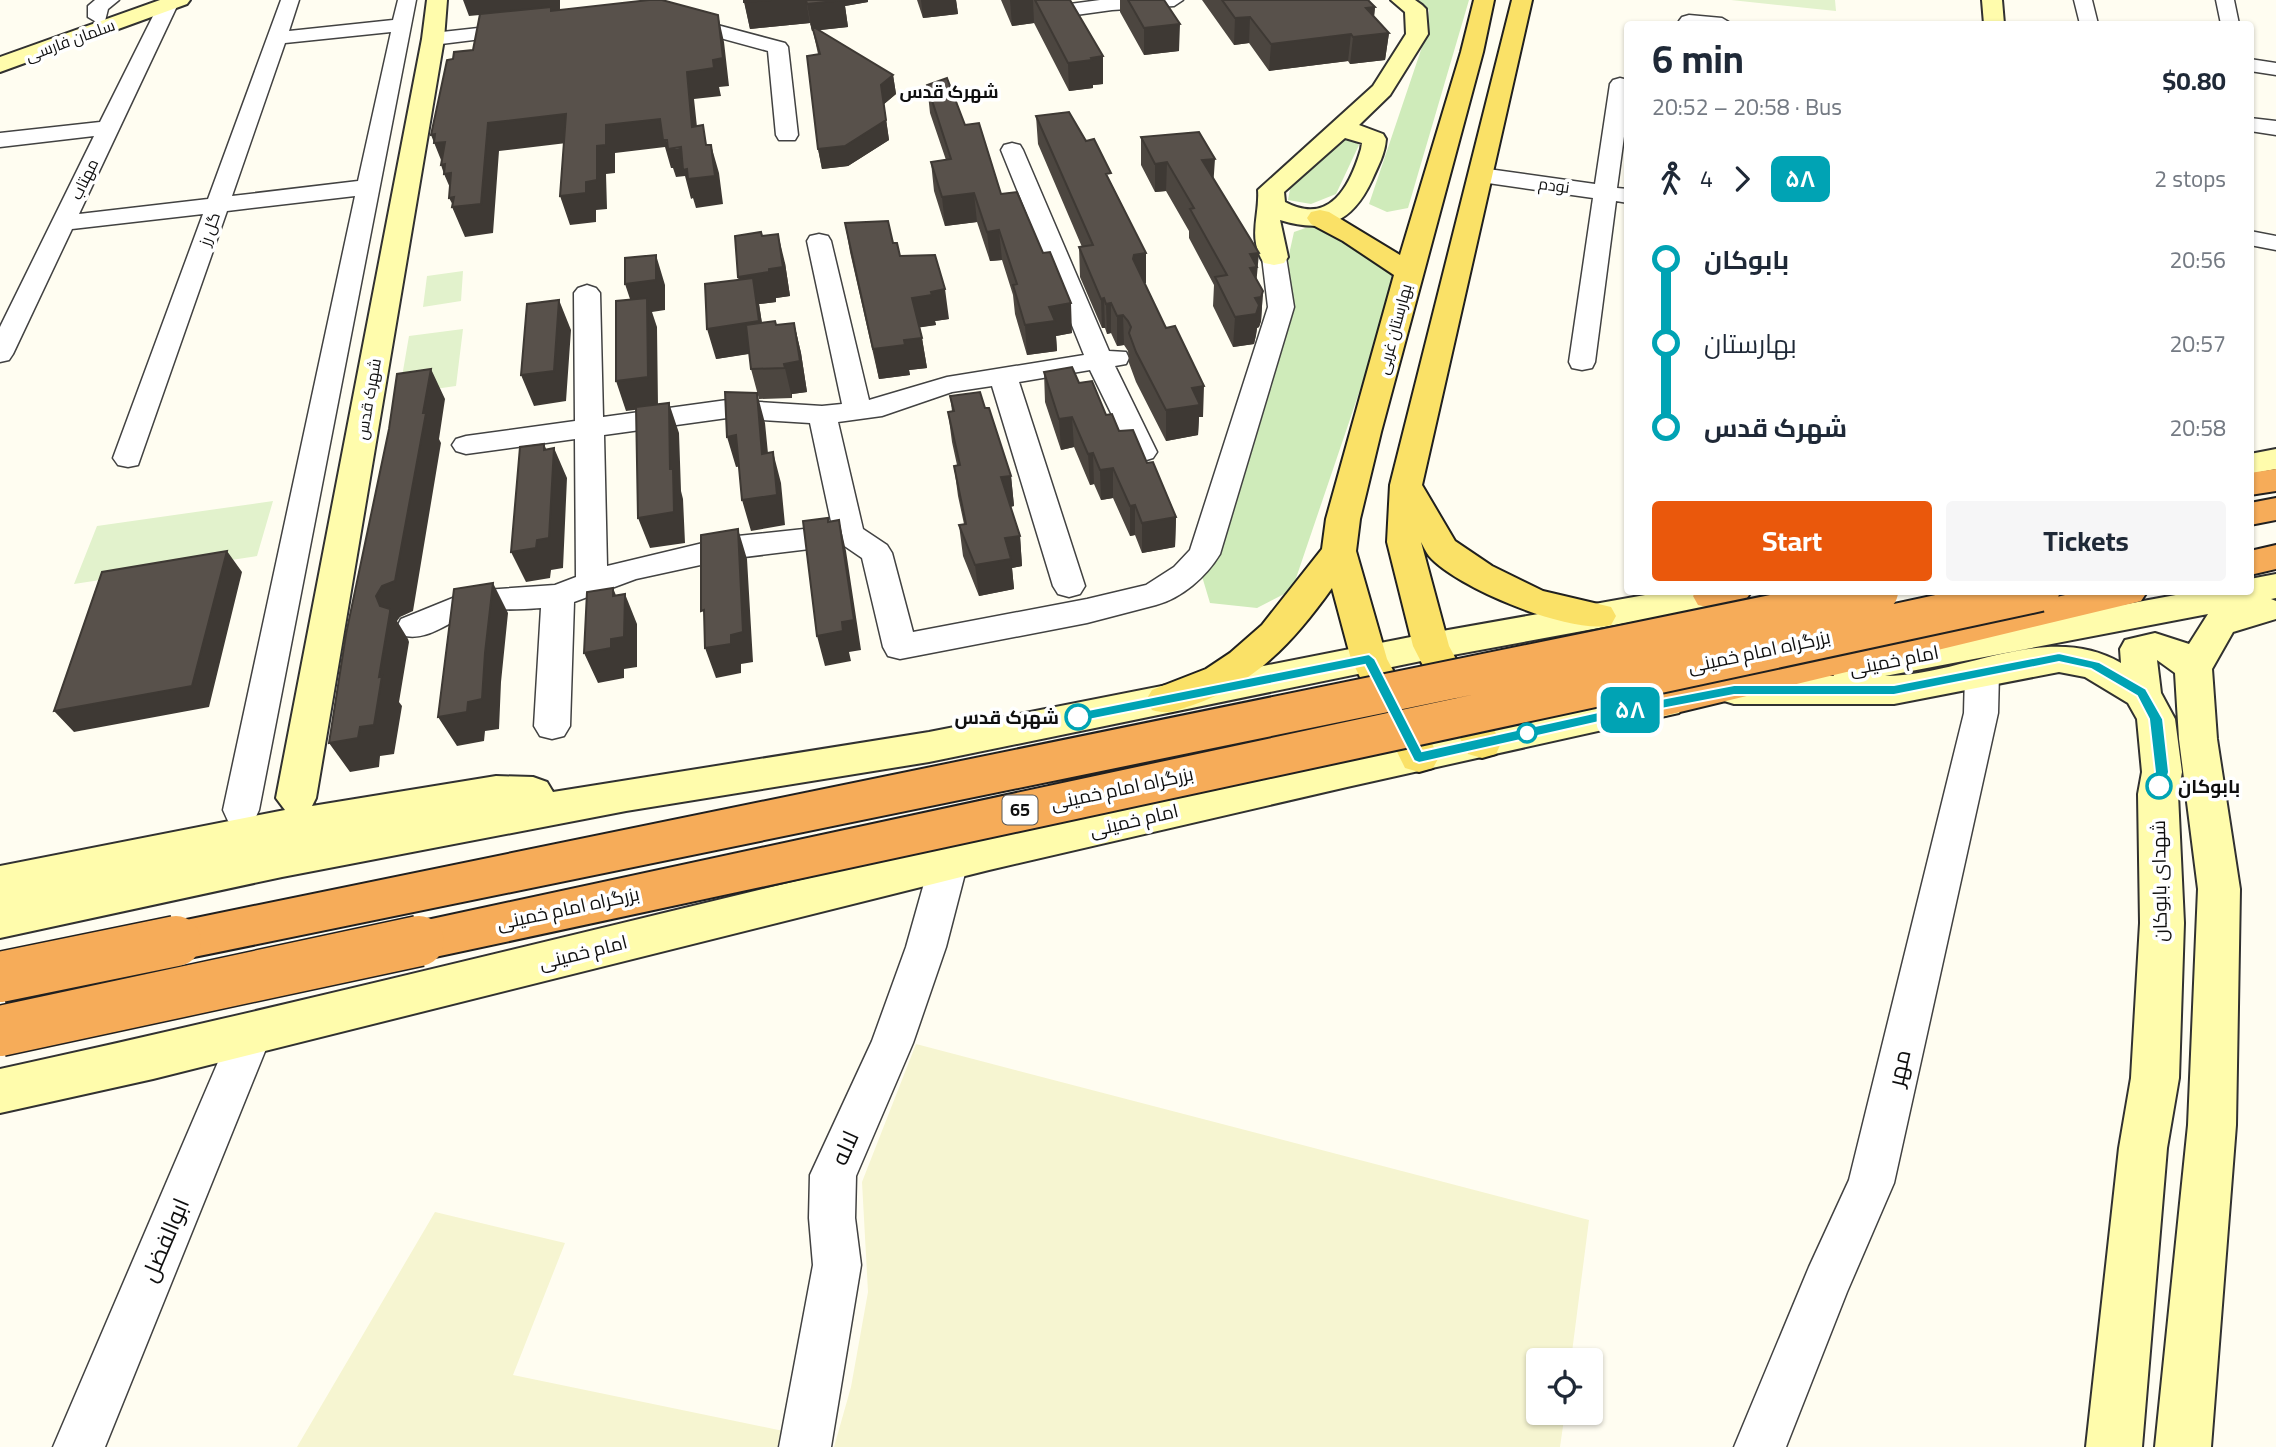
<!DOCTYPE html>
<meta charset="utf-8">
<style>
body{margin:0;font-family:Georgia,Cairo,serif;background:#f6f6f7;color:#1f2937;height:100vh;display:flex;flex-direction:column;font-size:26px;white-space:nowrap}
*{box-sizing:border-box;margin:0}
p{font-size:23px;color:#747a83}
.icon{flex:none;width:38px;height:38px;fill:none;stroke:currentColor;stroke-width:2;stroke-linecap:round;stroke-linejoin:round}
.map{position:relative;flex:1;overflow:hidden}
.side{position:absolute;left:1624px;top:21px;width:630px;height:574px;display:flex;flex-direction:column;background:#fff;border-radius:7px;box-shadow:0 2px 5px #0004}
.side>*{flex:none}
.badge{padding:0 14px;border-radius:10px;font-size:24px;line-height:46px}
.fabs{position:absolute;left:1526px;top:1348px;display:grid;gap:14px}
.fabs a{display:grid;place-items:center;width:77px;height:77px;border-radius:7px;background:#fff;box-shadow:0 2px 5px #0004;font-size:35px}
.map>.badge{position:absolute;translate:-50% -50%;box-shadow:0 0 0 4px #fff}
.legs{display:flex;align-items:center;gap:10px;height:77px;padding:0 28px;font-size:23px}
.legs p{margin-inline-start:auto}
.headline{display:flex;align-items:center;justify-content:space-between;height:119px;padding:0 28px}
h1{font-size:38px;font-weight:700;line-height:52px}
.cta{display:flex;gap:14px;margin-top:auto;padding:14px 28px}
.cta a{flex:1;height:80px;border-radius:7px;background:#ea580c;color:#fff;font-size:28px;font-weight:700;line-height:80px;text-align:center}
.cta a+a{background:#f6f6f7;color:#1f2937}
ul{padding:0 28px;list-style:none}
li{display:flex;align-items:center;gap:24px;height:84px;font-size:26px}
li i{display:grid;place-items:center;width:10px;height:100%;margin:0 9px;background:currentColor}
li i::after{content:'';width:18px;height:18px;margin:-9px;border:5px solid;border-radius:50%;background:#fff}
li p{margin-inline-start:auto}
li:first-child i{background:linear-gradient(#0000 50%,currentColor 0)}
li:last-child i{background:linear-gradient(currentColor 50%,#0000 0)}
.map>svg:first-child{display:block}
.farmland{fill:#f6f5d1}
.green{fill:#cfebba}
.pitch{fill:#e2f2cc}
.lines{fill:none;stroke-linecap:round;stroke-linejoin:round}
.street-casing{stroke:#424242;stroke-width:3}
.secondary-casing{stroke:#313131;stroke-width:4}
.primary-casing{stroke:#202020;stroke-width:4}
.highway-casing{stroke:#202020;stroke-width:4}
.street{fill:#fff;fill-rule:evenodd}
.secondary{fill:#fffcac;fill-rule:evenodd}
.primary{fill:#fae167;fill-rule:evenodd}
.highway{fill:#f6ac59;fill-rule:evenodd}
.highway-bridge-far1-casing{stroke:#202020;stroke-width:42;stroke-linecap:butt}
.highway-bridge-casing{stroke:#202020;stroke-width:53;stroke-linecap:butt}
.highway-bridge-far1{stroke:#f6ac59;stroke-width:38}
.highway-bridge{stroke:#f6ac59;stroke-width:50}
.wall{fill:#4c4640}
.shaded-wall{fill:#3e3934}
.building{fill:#58514b;stroke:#3e3934;stroke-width:2}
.line-1{fill:#00a3b4;stroke:#fff;stroke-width:2}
.stop-1-dot{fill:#fff;stroke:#00a3b4;stroke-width:3.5}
.labels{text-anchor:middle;stroke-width:7;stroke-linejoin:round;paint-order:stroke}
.far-street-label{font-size:16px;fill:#0f0f0f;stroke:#fff}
.far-neighbourhood-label{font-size:18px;font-weight:bold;fill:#0f0f0f;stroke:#fff}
.shield{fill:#fff;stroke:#575757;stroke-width:2}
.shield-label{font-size:18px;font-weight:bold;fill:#0f0f0f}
.street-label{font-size:19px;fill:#0f0f0f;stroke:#fff}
.stop-label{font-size:19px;font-weight:bold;fill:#0f0f0f;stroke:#fff;text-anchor:end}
.near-street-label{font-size:23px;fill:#0f0f0f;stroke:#fff}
</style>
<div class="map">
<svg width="2276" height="1447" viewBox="0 0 2276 1447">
<rect width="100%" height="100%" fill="#fffdf1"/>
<path class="farmland" d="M916 1044 1589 1220 1571 1360H1538V1412H1565L1560 1447H834L851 1387 868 1292 862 1182Z
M435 1212 565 1243 513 1375 788 1432 783 1447H297Z"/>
<path class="green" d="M1412 0H1469L1408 208 1387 212 1369 204 1425 38 1429 10Z
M1345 136 1359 145 1336 194 1311 204 1288 200 1290 189Z
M1317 224 1399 275 1292 590 1257 608 1210 603 1201 573 1290 308 1288 259 1294 232Z"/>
<path class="pitch" d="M1731 0H1835L1836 11Z
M463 271 461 301 423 307 427 276Z
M463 329 456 386 399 394 409 336Z
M273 501 257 556 74 584 97 526Z"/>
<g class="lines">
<g class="street-casing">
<path id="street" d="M95 0H119L108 9 105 21 98 23 88 17V6Z
M161 0H175L178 4 79 214 208 199 281 0H299L289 31 393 20 398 0H416L259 810 254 821 241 825 228 821 223 810 355 196 227 211 138 465 128 467 118 465 113 458 203 214 72 229 13 354 9 360 0 362V327L94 136 0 147V133L100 122ZM391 32 358 181 232 196 285 43Z
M1100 0H1183L1174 6 1112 10 1047 19 1037 13 1047 7Z
M2074 0H2092L2098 24H2080Z
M2216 0H2234L2239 24H2221Z
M676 14 785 43 788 47 798 135 795 140H779L776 135 768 51 669 24 666 20Z
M1689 15 1722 18 1732 24H1682L1679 21 1682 17Z
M523 23 533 29 530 33 433 45 426 43 423 39 426 35 433 33Z
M2250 59 2276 63V75L2250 71Z
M1620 78 1628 80V107L1617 188 1628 189V203L1616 201 1595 362 1592 368 1582 370 1572 368 1569 362 1593 198 1481 182 1473 180 1470 175 1473 170 1481 168 1595 184 1610 84 1613 80Z
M2250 118 2276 121V135L2250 131Z
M1012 143 1020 145 1023 150 1109 351 1126 352 1129 358 1126 364 1115 366 1157 452 1153 458 1143 461 1133 458 1090 370 1019 382 1085 586 1080 594 1069 597 1058 594 1053 586 992 386 952 392 882 416 838 422 863 529 887 545 892 553 913 632 1087 599 1146 585 1174 567 1190 550 1268 307 1262 257 1265 252 1274 250 1283 252 1286 257 1294 307 1220 554C1206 577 1182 598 1156 605L1087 623 900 659 888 656 883 647 862 558 843 545 728 559 636 579 574 602 570 726 564 736 552 739 540 736 534 726 541 608C520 610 495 608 474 613 449 620 428 643 401 635L397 627 401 619 470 591 555 585 576 577 575 439 466 454 456 451 452 445 456 439 466 436 575 421 574 293 578 288 587 285 596 288 600 293 603 417 727 400 822 406 842 404 807 241 810 236 819 234 828 236 831 241 869 400 947 377 1084 355 1001 150 1004 145ZM727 418 810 423 832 526 728 537 607 566 604 435Z
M2250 231 2276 236V250L2250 245Z
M1982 660 1994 664 1999 673 1998 713 1894 1183 1847 1292 1786 1447H1734L1809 1267 1849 1180 1964 713 1965 673 1970 664Z
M949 846 962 851 968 862 946 947 913 1043 856 1176 855 1218 861 1265 831 1447H779L813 1265 809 1218 810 1175 872 1041 906 947 930 862 936 851Z
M251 1015 266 1020 272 1034 105 1447H53L236 1020Z"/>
</g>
<g class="secondary-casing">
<path id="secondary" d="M160 0H190L187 4 0 72V57Z
M427 0H447L444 39 316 798 312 806 496 776 533 777 547 782 553 792 929 732 1431 633 1662 592H1747L1741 601 1729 604 1431 659 929 762 626 811 282 877 0 938V866L285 810 276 798 422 39Z
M1391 0H1415L1422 5 1426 9 1428 34 1390 95 1359 125 1383 134 1386 139C1385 154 1378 166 1372 180 1352 223 1325 234 1280 220L1288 257 1284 263 1274 265 1264 263C1247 238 1260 215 1258 190L1373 86 1406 34 1405 12ZM1345 138 1362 143 1361 149C1350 186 1330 226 1285 202L1284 192Z
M1982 0H2002L2004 24H1984Z
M2276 449V469L2250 474V454Z
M2276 574V598L2271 599 2276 601V619L2233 632 2212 669 2217 739 2240 889 2236 1125 2211 1447H2155L2188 1125 2198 889 2179 739 2175 673 2157 660 2161 693 2175 719 2182 772 2178 794 2184 923 2179 1078 2167 1148 2142 1447H2086L2119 1148 2131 1078 2140 923 2138 794 2142 772 2137 719 2128 703 2085 677 2059 672 1894 704H1734L1721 700 1715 690 1721 680 1734 676H1834L1830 669 1836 659 1849 655 2192 592H2250V579ZM2208 614 2189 644 2155 633 2125 640 2120 649 2121 663C2047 620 1962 676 1885 676Z
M1666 689 1679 693 1685 703 1679 713 1347 787 989 870 153 1079 0 1113V1069C330 997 657 913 986 836 1212 784 1439 736 1666 689Z"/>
</g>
<g class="primary-casing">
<path id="primary" d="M1474 0H1494L1483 52 1381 432 1360 519 1356 551 1387 659 1439 757 1433 768 1419 772 1405 768 1351 659 1332 588C1295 640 1255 684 1193 705 1178 710 1168 715 1152 710L1146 700 1152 690 1206 669 1230 653 1262 625 1322 549 1326 519 1394 275 1343 241 1311 224 1307 218 1311 212 1320 210 1329 212 1400 255 1461 52Z
M1512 0H1532L1422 485 1455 541 1492 566 1543 591 1611 607 1616 616 1611 625C1573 636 1455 587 1429 556 1426 552 1423 546 1421 542L1449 646 1501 743 1496 754 1482 758 1468 754 1413 646 1387 542 1390 485Z"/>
</g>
<g class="highway-casing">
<path id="highway" d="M2276 469V491L2250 495V473Z
M2276 498V520L2250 525V503Z
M2276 545V569L2250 575V551Z
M1696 592H1751L1745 601 1711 608 1698 605 1693 596Z
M2078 592H2147L2141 601 2129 604 1630 724 1617 720 1611 710 1617 700 1630 696Z"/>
</g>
<use href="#street" class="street"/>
<use href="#secondary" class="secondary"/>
<use href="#primary" class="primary"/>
<use href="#highway" class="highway"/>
<g class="highway-bridge-far1-casing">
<path id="highway-bridge-far1" d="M168 943 1879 592
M410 943 2040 592"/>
</g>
<g class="highway-bridge-casing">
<path id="highway-bridge" d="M0 977 176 941
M0 1031 419 941"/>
</g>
<use href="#highway-bridge-far1" class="highway-bridge-far1"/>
<use href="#highway-bridge" class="highway-bridge"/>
</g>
<path class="wall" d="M744 0 868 2 845 6 848 27 819 30 893 75 896 94 884 104 889 140 848 166 822 169 818 149V54L813 31H812L810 23 750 29Z
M917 0H956L958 14 923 18Z
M1001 0H1070L1103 84 1093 85V88L1069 91 1034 23 1012 26Z
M1120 0H1164L1179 51 1144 55 1120 12Z
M1202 0H1368L1375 7 1374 17 1389 33 1385 60 1350 64 1348 61 1269 71 1249 43 1234 45Z
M927 85 965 125 1072 333 1056 336 1057 351 1027 355 1015 314 1013 295 1002 260 990 261 977 222 945 226 934 191 931 162 946 160 930 113Z
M1036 116 1086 141 1111 183 1146 253V283H1144L1203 417H1199L1198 435 1166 441 1136 382 1129 363 1128 351 1124 345 1117 346 1111 333 1107 334 1105 328H1102L1080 277 1079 247H1082L1038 144Z
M1141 137 1214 179 1257 280 1263 291 1261 321 1259 327 1257 328 1256 335 1254 344 1233 347 1213 306 1214 285 1189 238V231L1166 191 1155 192 1141 165Z
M845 223 893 243 900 256 949 319 935 321 936 325 920 327 927 368 909 370 910 375 879 379 850 252Z
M762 236 785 263 790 296 776 298V302L759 304 762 323 776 325 794 323 801 353 807 392 792 394V398L759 399 751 369 749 354 716 359 739 280 738 277Z
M1044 372 1079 383 1147 463 1176 517 1175 547 1142 553 1135 535 1130 536 1113 498 1101 500 1094 484 1090 485 1074 447 1061 450 1045 402Z
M950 396 985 408 1011 476 1014 506 1010 507 1020 536 1022 566 1012 568 1014 589 979 596 963 556 959 525 964 524 958 496 954 466 957 465 952 442 948 412 952 411Z"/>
<path class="shaded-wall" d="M463 0H560V16L490 14 469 16Z
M771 0H806L810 23 750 29 744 2Z
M841 0H868V2L845 6 848 27 812 31 807 4Z
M921 0H956L958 14 923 18Z
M1010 0H1033L1034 23 1012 26Z
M1375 7 1372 34 1366 8Z
M718 15 724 42 729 86 719 87 721 96 694 99 700 155 692 127 687 72 713 60Z
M1250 17 1249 43 1234 45 1235 18Z
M1180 24 1179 51 1144 55V28Z
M1389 33 1385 60 1350 64 1353 37Z
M1351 34 1348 61 1269 71 1271 44Z
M1103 56V84L1093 85V88L1069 91 1068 63Z
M893 75 896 94 883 105 881 85Z
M566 114 575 142 499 151 493 233 465 237 452 207H454L449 198 454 197 444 174 441 165H443L431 135 435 134 445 142 451 173 488 123Z
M660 119 669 149 711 145 719 173 723 204 696 208 693 198 691 199 685 176 676 177 673 168H671L665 147 615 153V173L606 174 607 209 596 210V222L570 225 560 196 586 182 597 146 606 125Z
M886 120 889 140 848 166 822 169 818 149Z
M1215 159 1213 188 1202 160Z
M1167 162 1166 191 1155 192V164Z
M974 193 977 222 945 226 942 197Z
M999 230 1002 260 990 261 987 232Z
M778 234 785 263 790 296 776 298V302L759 304 766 351 716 359 707 329 746 306 738 277 769 269Z
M1146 253V283L1134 285V255Z
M1259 253 1255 297 1248 298 1250 254Z
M656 255 665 285V310L652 312 657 327 658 407 626 411 616 381 635 314 625 284Z
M945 289 949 319 935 321 936 325 916 328 912 298 931 292Z
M1263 291 1261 321 1259 327 1257 328 1256 335 1254 344 1233 347 1235 317Z
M1104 298 1105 328H1102L1101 299Z
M559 300 571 330 566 401 534 406 521 375Z
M1071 303 1072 333 1056 336 1057 351 1027 355 1025 325 1049 307Z
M1111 303V333L1107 334 1106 304Z
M1123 315 1124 345 1117 346V316Z
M794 323 801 353 807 392 792 394V398L784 364Z
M922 338 927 368 909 370 910 375 879 379 873 349 904 340Z
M431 369 445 399 439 439 441 443 413 611 400 617 397 621 408 639 409 642 399 702 402 706 394 754 380 756 379 767 350 772 329 743 360 727 379 677 380 606 376 596 423 413Z
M1204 386 1203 417H1199L1198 435 1166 441V410L1192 388Z
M757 393 765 423 771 484 762 454Z
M669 403 679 433 681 491 683 499 685 543 650 548 638 518 670 469Z
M1072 417 1074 447 1061 450 1059 419Z
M736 435 744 466 736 467 727 437Z
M544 444 553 465 554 448 567 478 563 568 551 570 550 578 526 582 511 552 544 450Z
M773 452 781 483 785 525 751 531 742 500Z
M1093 453 1094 484 1090 485 1088 454Z
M1113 468V498L1101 500 1100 470Z
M1011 476 1014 506 1004 508 1001 477Z
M1135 505V535L1130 536V506Z
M1176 517 1175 547 1142 553V523Z
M839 520 846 551 861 650 849 652 851 661 825 666 817 636 842 622Z
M738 529 747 559 753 662 741 664V673L716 678 705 648 731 635Z
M1020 536 1022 566 1012 568 1014 589 979 596 975 565 1005 538Z
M227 551 242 572 209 707 74 732 54 711Z
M493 583 508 613 501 682 499 729 485 731 484 741 457 746 438 717 468 702 485 653Z
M613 588 624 615 625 594 637 624V667L624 669V678L598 683 584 653 613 596Z"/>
<path class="building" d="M649 0H662L718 15 723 58 713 60 714 68 687 72 692 127 703 125 706 145H711L715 176 688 179 687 169 683 170 681 147 668 149 667 140H663L660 119 606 125V145L597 146V180L586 182V193L560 196 566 114 488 123 481 204 452 207 454 197 449 198 451 173 444 174 445 164 441 165 445 142 434 143 435 134 431 135 447 60 453 59 454 52 473 50 480 14 551 7V11Z
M744 0H771L744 2Z
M806 0H844L807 4Z
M1035 0H1070L1103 56 1091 58 1092 60 1068 63Z
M1128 0H1164L1180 24 1144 28Z
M1222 0H1368L1375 7 1366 8 1389 33 1353 37 1351 34 1271 44 1250 17 1235 18Z
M812 26 893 75 881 85 886 120 845 146 818 149 807 56 820 54Z
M947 78 965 125 979 123 1001 194 1017 192 1043 253 1050 252 1071 303 1049 307 1055 321 1025 325 1013 285 1017 284 999 230 987 232 974 193 942 197 931 162 951 159 927 85Z
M1069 112 1086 141 1094 139 1111 173 1106 174 1146 253 1134 255 1133 259 1166 328 1175 326 1204 386 1192 388 1200 405 1166 410 1136 352 1129 333 1131 327 1128 321 1123 315 1117 316 1111 303 1106 304 1104 298 1101 299 1079 247 1093 245 1036 116Z
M1199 132 1215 159 1202 160 1259 253 1250 254 1257 267 1250 268 1263 291 1261 297 1255 298 1259 305 1256 314 1235 317 1215 277 1227 275 1190 209 1194 208 1167 162 1155 164 1141 137Z
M888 221 893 243H897L900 256 935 255 945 289 931 292 932 295 912 298 922 338 904 340 905 345 873 349 845 223Z
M761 232 762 236 778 234 783 267 769 269V272L738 277 735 236Z
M656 255V280L625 284V258Z
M753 278 759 321 707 329 705 284Z
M647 298 648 377 616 381V301Z
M559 300 554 371 521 375 527 304Z
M775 321 776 325 794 323 800 361 784 364 785 368 751 369 746 325Z
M1072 367 1079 383 1092 381 1106 415 1112 414 1119 431 1133 430 1147 463 1153 462 1176 517 1142 523 1135 505 1130 506 1113 468 1100 470 1093 453 1088 454 1072 417 1059 419 1044 372Z
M431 369 423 413H426L395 581 382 586 376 596 380 606 390 609V612L379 677 382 676 374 725 360 727 358 738 329 743 346 634 389 429 397 374Z
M725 392 757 393 762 454 773 452 777 495 742 500 736 435 727 437Z
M980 392 985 408H989L1011 476 1001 477 1020 536 1005 538 1011 559 975 565 959 525 966 524 954 466 960 465 948 412 954 411 950 396Z
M669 403 670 469H673L674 512 638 518 636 407Z
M544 444V450L554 448 549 538 537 540 536 548 511 552 520 447Z
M828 518V522L839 520 854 620 842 622 843 631 817 636 803 521Z
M738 529 743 632 731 635V644L705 648 704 610 701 611V535Z
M227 551 192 686 54 711 102 572Z
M493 583 485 653 482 699 468 702 467 712 438 717 454 589Z
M613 588V596L625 594 624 637 611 639V648L584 653 587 592Z"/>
<path class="line-1" d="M2059 653 2099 662 2146 689 2163 719 2169 772 2164 790 2159 792 2152 786 2155 772 2149 719 2137 696 2091 669 2059 662 1894 695H1734L1630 715 1419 763 1414 761 1365 665 1078 722 1071 717 1078 712 1369 654 1375 659 1422 751 1630 705 1734 685H1894Z"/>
<g class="stop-1-dot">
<circle cx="1078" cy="717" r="12"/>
<circle cx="1527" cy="733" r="9"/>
<circle cx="2159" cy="786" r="12"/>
</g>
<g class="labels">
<g class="far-street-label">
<text transform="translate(70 40) rotate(-20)" y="6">سلمان فارسی</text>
<text transform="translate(84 179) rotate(-64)" y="6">مهتاب</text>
<text transform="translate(1554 185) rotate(8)" y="6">نودم</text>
<text transform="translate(209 229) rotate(-71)" y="6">گل رز</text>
<text transform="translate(1394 329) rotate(-75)" y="6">بهارستان غربی</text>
<text transform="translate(368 399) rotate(-80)" y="6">شهرک قدس</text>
</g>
<g class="far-neighbourhood-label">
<text x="949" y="98">شهرک قدس</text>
</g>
<rect class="shield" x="1002.5" y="795.5" width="35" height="29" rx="5"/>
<g class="shield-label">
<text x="1020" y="816">65</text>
</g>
<g class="street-label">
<text transform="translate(1759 651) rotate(-12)" y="7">بزرگراه امام خمینی</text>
<text transform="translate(1894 660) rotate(-11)" y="7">امام خمینی</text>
<text transform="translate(1122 788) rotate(-12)" y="7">بزرگراه امام خمینی</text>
<text transform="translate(1134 820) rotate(-13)" y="7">امام خمینی</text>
<text transform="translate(2159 881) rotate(-91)" y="7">شهدای بابوکان</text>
<text transform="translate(568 908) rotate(-12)" y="7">بزرگراه امام خمینی</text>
<text transform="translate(583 952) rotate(-14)" y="7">امام خمینی</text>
</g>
<g class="stop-label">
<text x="1059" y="724">شهرک قدس</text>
<text x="2178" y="793" text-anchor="start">بابوکان</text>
</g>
<g class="near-street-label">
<text transform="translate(1899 1068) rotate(-77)" y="8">مهر</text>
<text transform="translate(845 1148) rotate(-66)" y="8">لاله</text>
<text transform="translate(165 1240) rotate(-67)" y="8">ابوالفضل</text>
</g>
</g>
</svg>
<div class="fabs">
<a><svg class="icon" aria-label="locate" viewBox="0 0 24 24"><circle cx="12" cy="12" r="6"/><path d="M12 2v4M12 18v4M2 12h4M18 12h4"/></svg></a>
</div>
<b class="badge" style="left:1630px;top:710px;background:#00a3b4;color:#fff">۵۸</b>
<section class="side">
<div class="headline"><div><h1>6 min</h1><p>20:52 – 20:58 · Bus</p></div><b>$0.80</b></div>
<div class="legs"><svg class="icon" aria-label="walk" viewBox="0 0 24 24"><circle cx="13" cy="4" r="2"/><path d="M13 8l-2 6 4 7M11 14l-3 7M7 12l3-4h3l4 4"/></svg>4<svg class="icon" aria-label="forward" viewBox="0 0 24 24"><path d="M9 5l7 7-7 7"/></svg><b class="badge" style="background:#00a3b4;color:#fff">۵۸</b><p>2 stops</p></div>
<ul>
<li><i style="color:#00a3b4"></i><b>بابوکان</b><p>20:56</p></li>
<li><i style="color:#00a3b4"></i><span>بهارستان</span><p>20:57</p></li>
<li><i style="color:#00a3b4"></i><b>شهرک قدس</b><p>20:58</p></li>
</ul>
<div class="cta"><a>Start</a><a>Tickets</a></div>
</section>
</div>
